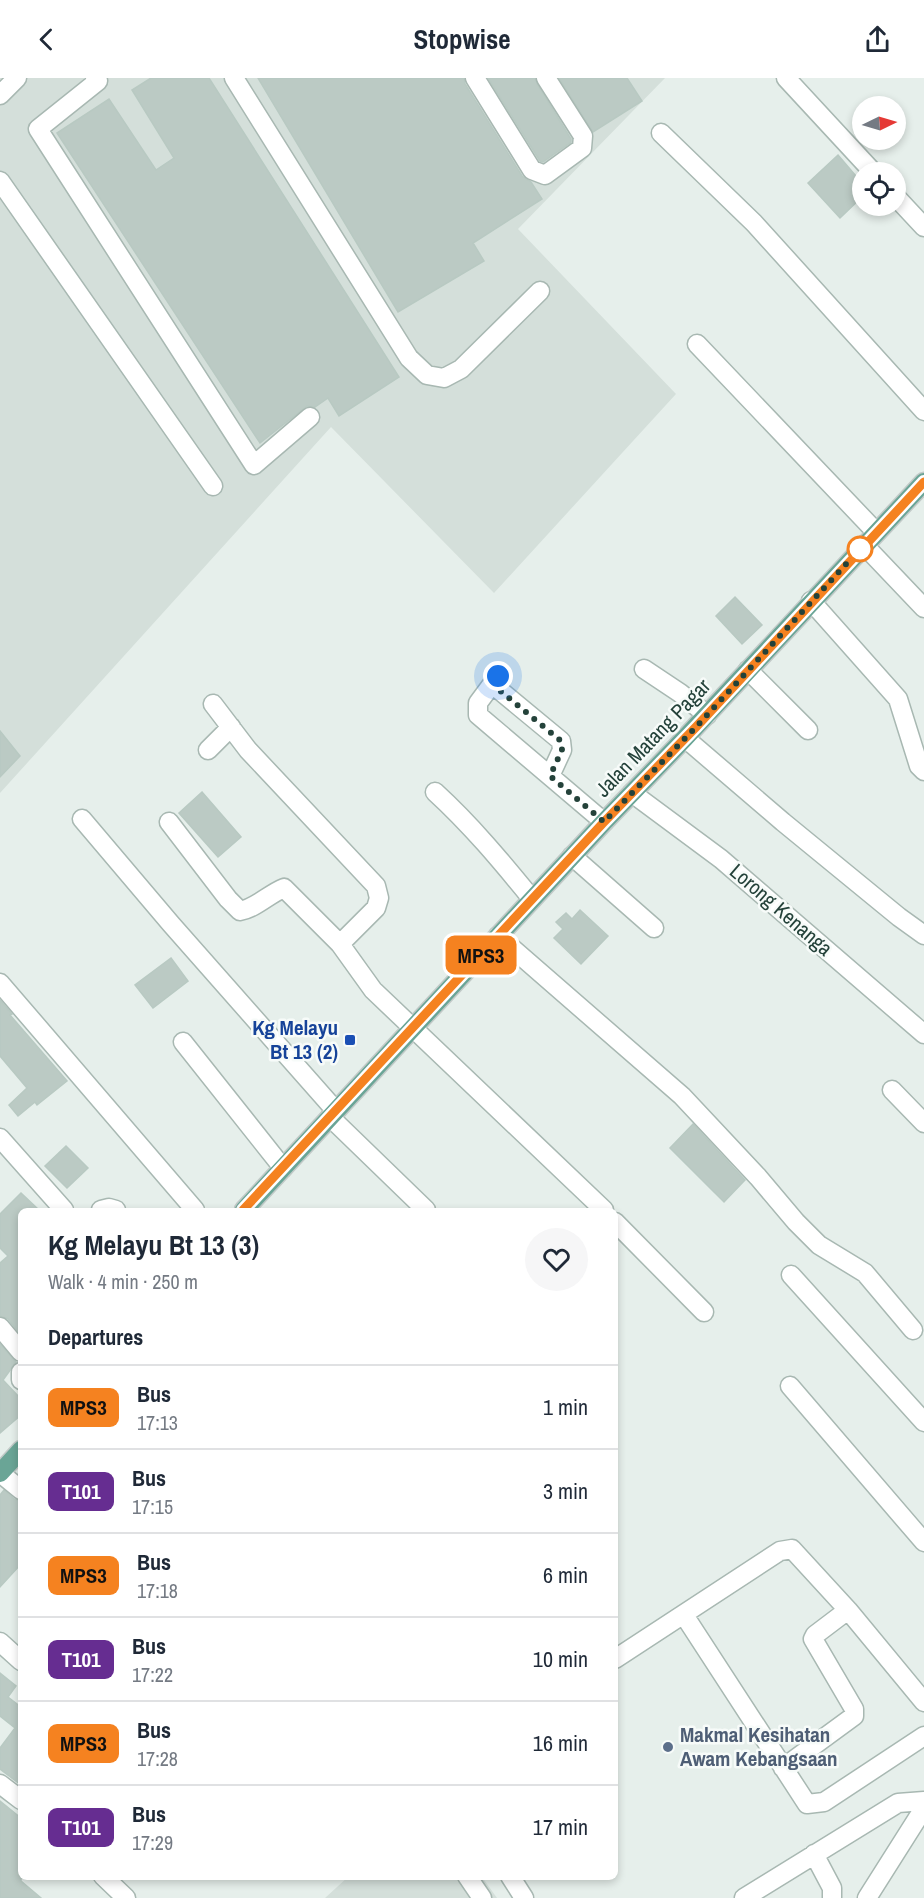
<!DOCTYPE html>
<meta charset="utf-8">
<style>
body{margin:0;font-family:"Archivo Narrow",sans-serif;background:#f6f6f7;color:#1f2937;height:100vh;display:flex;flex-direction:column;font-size:22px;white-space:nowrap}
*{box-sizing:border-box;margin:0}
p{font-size:20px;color:#747a83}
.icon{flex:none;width:33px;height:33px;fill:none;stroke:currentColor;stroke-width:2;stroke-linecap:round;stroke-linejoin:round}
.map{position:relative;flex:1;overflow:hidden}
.sheet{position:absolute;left:18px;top:1130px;width:600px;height:672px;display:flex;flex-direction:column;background:#fff;border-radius:9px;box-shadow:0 3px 9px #0003}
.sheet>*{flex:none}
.badge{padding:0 12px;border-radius:9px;font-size:21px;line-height:39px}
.needle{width:39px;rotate:85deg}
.controls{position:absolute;left:852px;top:18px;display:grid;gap:12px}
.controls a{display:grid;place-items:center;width:54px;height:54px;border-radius:50%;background:#fff;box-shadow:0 3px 9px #0003;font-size:30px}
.you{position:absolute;width:30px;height:30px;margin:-15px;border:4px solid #fff;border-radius:50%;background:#1a73e8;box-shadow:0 0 0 9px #1a73e833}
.map>.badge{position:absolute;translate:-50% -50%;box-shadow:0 0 0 3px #fff}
h2{padding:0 30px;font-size:22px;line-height:54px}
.round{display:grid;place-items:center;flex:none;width:63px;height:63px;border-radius:32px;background:#f6f6f7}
.summary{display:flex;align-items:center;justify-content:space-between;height:102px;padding:0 30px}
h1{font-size:28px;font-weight:800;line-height:45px}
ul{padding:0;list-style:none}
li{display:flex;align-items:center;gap:18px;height:84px;padding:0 30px;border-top:2px solid #e0e1e3}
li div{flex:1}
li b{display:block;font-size:22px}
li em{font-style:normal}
li .badge{min-width:66px;font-weight:700;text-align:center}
header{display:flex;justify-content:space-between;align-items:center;height:78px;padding:0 30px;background:#fff;font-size:27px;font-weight:800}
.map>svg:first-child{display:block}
.built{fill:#d4dfda}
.building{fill:#bbcac4;stroke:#b8c9c2;stroke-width:1.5}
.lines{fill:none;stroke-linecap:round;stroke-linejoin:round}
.minor-casing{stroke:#a8b8b2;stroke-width:21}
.major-casing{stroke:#c2cac8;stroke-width:21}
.minor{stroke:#fff;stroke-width:18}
.major{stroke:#6aa596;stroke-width:18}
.line-casing{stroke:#fff;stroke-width:14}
.line{stroke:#f58220;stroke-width:9}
.walk{stroke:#24423a;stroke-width:6;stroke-dasharray:0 10.8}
.stop-dot{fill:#fff;stroke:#f58220;stroke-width:3}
.transit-dot{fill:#1a4fb4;stroke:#f7fbf9;stroke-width:2}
.service-dot{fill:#5c6f8a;stroke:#f7fbf9;stroke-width:2}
.labels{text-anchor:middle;stroke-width:5;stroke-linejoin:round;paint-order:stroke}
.street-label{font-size:21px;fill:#24423a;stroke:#f7fbf9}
.transit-label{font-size:21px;font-weight:bold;fill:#164399;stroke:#f7fbf9;text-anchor:end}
.service-label{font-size:21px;font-weight:bold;fill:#4e5e75;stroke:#f7fbf9;text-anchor:start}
</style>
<header><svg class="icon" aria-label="back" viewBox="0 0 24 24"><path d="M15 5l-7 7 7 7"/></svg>Stopwise<svg class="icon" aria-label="share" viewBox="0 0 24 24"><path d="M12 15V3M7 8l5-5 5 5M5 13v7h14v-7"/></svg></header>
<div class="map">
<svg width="924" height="1820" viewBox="0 0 924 1820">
<rect width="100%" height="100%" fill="#e6efeb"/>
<path class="built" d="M0 0H665L518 151 676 316 494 515 331 349 0 715Z
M349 1798 482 1799 497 1820H325Z"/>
<path class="building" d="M151 0H209L399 299 339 338 328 320 315 329 307 328 260 365 57 55 109 21 156 92 174 80 132 12Z
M258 0H464L465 6 522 98 531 104 542 121 473 165 484 183 398 234Z
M488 0H535L537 6 571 61V64L543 84 540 83Z
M559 0H627L642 23 593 54Z
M838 77 862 105V119L840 140 808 105Z
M735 519 762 547 742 566 716 538Z
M0 653 20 678 0 699Z
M202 714 241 759 218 779 179 735Z
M580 832 608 858 581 886 554 860 563 851 556 844 566 835 572 841Z
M171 880 188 903 153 930 135 907Z
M0 922 12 936 10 937 67 1003 37 1027 35 1024 18 1038 9 1027 27 1010 0 978Z
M693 1046 745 1102 724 1124 670 1070Z
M66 1068 88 1090 67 1110 45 1088Z
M21 1115 39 1132H21V1257L8 1241 0 1238V1185L8 1178 0 1170V1136Z
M0 1266 16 1284 3 1302 21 1321V1337L0 1355Z
M4 1412 14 1421 21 1423V1486L0 1509V1417Z
M0 1595 16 1608 8 1619 21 1629V1707L0 1691V1670L15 1650 0 1638Z
M0 1723 21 1740V1803L41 1820H0Z"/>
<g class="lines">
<g class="minor-casing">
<path id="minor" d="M95 0 98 3 38 51 254 387 310 339
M234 0 409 280 427 297 444 300 461 291 540 213
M475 0 532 92 545 97 582 70 583 58 546 0
M786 0 873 94
M0 17 17 0
M661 55 754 145 924 333
M0 103 213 408
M896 119 924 149
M697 266 876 454
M864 467 924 530
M811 523 898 621 919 688 924 693
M644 591 680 615 707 637
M748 592 808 652
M498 598 478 625V637L604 744
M492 606 561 663 562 672 550 698
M213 626 248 672 376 808 379 820 376 830 340 866
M685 660 783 744 899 839 924 857
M208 672 231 649
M435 714C471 747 501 783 532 821
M632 715 721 781 924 956
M82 741 171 846 336 1033
M169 744 228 821 240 833C256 830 269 816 284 810L340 866 373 912 604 1132
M572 778 654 850
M498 858 682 1018 758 1099 796 1144 819 1167 865 1195 913 1252
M0 905 195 1132
M183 964 283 1090
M892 1012 924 1045
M330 1039 426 1132
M0 1060 64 1132
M101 1132 109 1130 116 1132
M615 1144 704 1234
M791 1197 924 1344
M0 1249 21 1274
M21 1294V1302
M790 1308 924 1464
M0 1395 21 1412
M684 1537 807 1726 824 1724 924 1658
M0 1564 21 1583
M615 1581 780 1473 792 1471 848 1532 924 1624
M783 1690 854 1638V1631L813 1561 815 1557 848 1532
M0 1706 21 1722
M814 1776 832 1810V1820
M103 1798 126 1820
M467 1798 482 1820
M510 1798 524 1820
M744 1820 898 1725 924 1723
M867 1820 924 1730"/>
</g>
<g class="major-casing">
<path id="major" d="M244 1132 604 744 685 660 924 404
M0 1395 21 1372"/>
</g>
<use href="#minor" class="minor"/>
<use href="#major" class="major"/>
</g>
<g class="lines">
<g class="line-casing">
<path id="line" d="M243 1132 604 744 696 649 924 404"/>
</g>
<use href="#line" class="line"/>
<path class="walk" d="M498 598 492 606 561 663 562 672 550 698 604 744 696 649 860 471"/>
</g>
<circle class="stop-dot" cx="860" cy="471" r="12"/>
<rect class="transit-dot" x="344" y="956" width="12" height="12" rx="3"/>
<circle class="service-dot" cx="668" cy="1669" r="6"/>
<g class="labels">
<g class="street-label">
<text transform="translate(653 660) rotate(-46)" y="7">Jalan Matang Pagar</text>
<text transform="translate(781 832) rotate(41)" y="7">Lorong Kenanga</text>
</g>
<g class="transit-label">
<text x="338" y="957">Kg Melayu<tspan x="338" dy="24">Bt 13 (2)</tspan></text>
</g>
<g class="service-label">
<text x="680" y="1664">Makmal Kesihatan<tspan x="680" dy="24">Awam Kebangsaan</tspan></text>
</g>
</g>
</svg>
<div class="controls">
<a><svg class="needle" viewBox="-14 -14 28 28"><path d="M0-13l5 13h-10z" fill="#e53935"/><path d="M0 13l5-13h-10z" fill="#747a83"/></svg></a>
<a><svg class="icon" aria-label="locate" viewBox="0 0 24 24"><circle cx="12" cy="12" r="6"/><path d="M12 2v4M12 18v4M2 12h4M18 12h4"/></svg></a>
</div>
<div class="you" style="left:498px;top:598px"></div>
<b class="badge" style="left:481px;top:877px;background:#f58220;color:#111">MPS3</b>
<section class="sheet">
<div class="summary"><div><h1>Kg Melayu Bt 13 (3)</h1><p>Walk · 4 min · 250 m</p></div><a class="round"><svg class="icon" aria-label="heart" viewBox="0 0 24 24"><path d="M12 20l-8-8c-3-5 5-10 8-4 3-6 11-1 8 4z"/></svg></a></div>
<h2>Departures</h2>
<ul>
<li><span class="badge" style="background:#f58220;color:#111">MPS3</span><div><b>Bus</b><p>17:13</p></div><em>1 min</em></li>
<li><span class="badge" style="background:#662d91;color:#fff">T101</span><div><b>Bus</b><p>17:15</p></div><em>3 min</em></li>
<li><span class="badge" style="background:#f58220;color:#111">MPS3</span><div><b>Bus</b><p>17:18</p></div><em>6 min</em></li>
<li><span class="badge" style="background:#662d91;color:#fff">T101</span><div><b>Bus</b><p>17:22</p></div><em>10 min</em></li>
<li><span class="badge" style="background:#f58220;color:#111">MPS3</span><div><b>Bus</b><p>17:28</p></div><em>16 min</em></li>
<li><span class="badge" style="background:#662d91;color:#fff">T101</span><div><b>Bus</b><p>17:29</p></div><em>17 min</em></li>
</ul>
</section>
</div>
